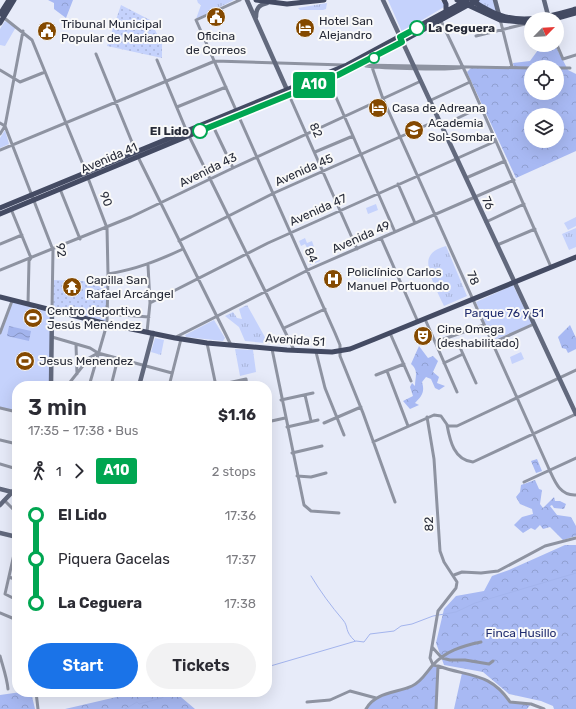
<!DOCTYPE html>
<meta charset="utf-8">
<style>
body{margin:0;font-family:Rubik,sans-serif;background:#f2f2f3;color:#2b2b33;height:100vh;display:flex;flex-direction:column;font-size:15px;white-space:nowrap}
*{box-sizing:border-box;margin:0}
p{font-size:13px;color:#7c7c81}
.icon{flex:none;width:22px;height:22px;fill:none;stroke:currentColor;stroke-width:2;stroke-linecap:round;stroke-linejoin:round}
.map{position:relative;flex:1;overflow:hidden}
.panel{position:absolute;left:12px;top:381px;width:260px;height:316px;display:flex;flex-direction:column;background:#fff;border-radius:16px;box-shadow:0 4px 16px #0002}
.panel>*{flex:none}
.badge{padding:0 8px;border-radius:3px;font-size:14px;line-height:26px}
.needle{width:26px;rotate:66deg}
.tools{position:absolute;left:524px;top:12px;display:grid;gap:8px}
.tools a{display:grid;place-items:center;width:40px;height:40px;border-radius:50%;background:#fff;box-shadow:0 4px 16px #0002;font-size:20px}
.map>.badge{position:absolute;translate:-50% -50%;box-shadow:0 0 0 2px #fff}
.legs{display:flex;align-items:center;gap:6px;height:44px;padding:0 16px;font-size:13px}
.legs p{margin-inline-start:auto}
.headline{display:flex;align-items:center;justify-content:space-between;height:68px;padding:0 16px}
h1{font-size:22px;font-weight:600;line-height:30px}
.button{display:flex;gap:8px;margin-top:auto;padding:8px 16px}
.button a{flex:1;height:46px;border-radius:24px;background:#1a73e8;color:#fff;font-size:16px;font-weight:600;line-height:46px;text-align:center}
.button a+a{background:#f2f2f3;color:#2b2b33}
ul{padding:0 16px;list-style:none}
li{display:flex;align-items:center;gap:14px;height:44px;font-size:15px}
li i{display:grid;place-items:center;width:6px;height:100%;margin:0 5px;background:currentColor}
li i::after{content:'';width:10px;height:10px;margin:-5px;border:3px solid;border-radius:50%;background:#fff}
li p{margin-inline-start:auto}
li:first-child i{background:linear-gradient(#0000 50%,currentColor 0)}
li:last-child i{background:linear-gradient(currentColor 50%,#0000 0)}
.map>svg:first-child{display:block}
.grass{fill:url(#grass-tufts)}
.forest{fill:url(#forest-crowns);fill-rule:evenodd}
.park{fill:#c5d2fc}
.garden{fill:url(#garden-dots)}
.water{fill:url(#water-waves)}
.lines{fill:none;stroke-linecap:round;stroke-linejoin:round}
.stream{stroke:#a3b4ed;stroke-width:1}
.street{stroke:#8e93a1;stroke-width:3}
.secondary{stroke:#62697d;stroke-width:4.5}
.primary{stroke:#444b63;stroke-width:5}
.line-1-casing{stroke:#fff;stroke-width:9}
.line-1{stroke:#00a651;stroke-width:6}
.stop-1-dot{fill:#fff;stroke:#00a651;stroke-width:2}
.labels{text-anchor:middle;stroke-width:4;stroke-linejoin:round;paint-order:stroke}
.poi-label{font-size:12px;fill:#262a37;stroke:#f9f9f9;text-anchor:start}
.stop-label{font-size:12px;font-weight:bold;fill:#262a37;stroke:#f9f9f9;text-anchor:start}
.street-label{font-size:12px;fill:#262a37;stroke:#f9f9f9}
.park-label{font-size:12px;fill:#222e6f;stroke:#f9f9f9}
</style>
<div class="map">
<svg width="576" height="709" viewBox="0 0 576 709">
<defs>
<pattern id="grass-tufts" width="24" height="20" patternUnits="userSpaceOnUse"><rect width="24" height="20" fill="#c5d2fc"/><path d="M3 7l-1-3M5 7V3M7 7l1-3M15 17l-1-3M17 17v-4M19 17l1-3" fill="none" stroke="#a9b4d9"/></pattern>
<pattern id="forest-crowns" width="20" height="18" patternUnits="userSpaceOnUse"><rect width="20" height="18" fill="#a8b9f3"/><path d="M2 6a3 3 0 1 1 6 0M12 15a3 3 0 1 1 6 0" fill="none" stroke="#909fd1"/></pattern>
<pattern id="garden-dots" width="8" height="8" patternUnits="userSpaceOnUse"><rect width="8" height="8" fill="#c5d2fc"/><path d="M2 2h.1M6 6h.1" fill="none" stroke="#a9b4d9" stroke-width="1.8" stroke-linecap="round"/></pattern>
<pattern id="water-waves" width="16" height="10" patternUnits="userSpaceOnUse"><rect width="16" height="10" fill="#a3b4ed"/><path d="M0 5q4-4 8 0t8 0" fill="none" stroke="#8593c1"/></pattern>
</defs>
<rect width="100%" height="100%" fill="#e7ebf9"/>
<path class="grass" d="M197 0H234L196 19 201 5 198 3Z
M477 0H495L499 15 474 2Z
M327 3 326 9 323 10H300L298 8Z
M576 228V247L569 250 562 234Z
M305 238 307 243 312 241 314 247 308 250 305 244 301 246 299 241Z
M446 246 467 296 444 306C439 295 423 266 430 256 433 250 440 248 446 246Z
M247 305 266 339 265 343 245 341 239 327 225 316 233 312 237 318 242 319 239 309Z
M155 338 164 340 161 355 151 352Z
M235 349 253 350 256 372 240 376Z"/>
<path class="forest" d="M48 0H73L66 18 54 9V3Z
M555 45 568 70 576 74V151L516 178 467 72 471 68 514 69 513 63 530 61 538 50ZM531 67H557V93H531ZM531 115H557V141H531Z
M570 325 576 338V349L568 353 566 349 562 348 558 337Z
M419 346 428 358 433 356 438 361 433 372 439 377 437 383 445 386 439 390 435 388 431 379 426 377 422 382C425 392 422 396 415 403L419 405 410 409 403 401 413 396 410 387 412 383 415 386C415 376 419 371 411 364Z
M537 459 542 471 536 473 531 461Z
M535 480 539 489 542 490 540 504 543 508 554 497 555 501H560L566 504 564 509 554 508 552 505 550 506 557 515 571 517 576 526V536L563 540 550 527 543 529 540 525 535 530 531 528 523 533 514 525 522 517 533 514 532 509 520 504 516 497 520 492 521 485Z
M565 545H576V709H554L553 706 541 701 509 694 483 672 444 665 436 643 444 609 456 596 484 591 492 576 509 570Z
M433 665 438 666 436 709H366L376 698 417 684Z
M462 673C484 678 497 683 510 702L531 704 527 709H454Z
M21 692H31L35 709H0V695Z
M138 692H175L195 709H65Z"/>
<path class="park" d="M388 0H440L444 4V7L402 32Z
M5 21 16 27 5 46 0 45V29Z
M5 130 9 144 0 148V138Z
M376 204 378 210 368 214 366 208Z
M576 217V226L568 230 564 223Z
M317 255 320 261 310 265 308 260Z
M513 285 532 324 492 341 476 302Z
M12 301 52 310 51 386H17V412L0 408V333Z
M214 320 225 338 223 341 186 337 185 335Z
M521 352 524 359 512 364 510 357Z"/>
<path class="garden" d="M121 5 150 20 162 44V58L107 46Z
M53 280 108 282 107 324 52 310Z"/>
<path class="water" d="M9 326 31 331 29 341 7 336Z"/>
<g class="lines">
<path class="stream" d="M311 576C320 591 331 606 343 620 349 627 344 631 355 641
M267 667 356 641 364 642 370 634 394 631 401 626 412 624 433 616 456 612 475 603 576 573
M177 692H180
M125 709 137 702 139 704 162 698 169 692"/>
<path class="street" d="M240 0 196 20 335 333 340 345V356L363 413 395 502
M3 17 32 40 86 172
M500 19 512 67
M441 21 470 82 551 267
M476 36 525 24
M557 45 563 59 576 55
M96 54 136 152
M157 60 187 132
M362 65 531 68
M366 66C380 68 452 71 463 67
M372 67 383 99 549 469C555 482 560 496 576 495
M557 68H570
M0 70 20 82 45 72
M328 79 395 232
M289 95 357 249
M429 101 470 82
M177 107 226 87
M0 123 5 126 53 250 52 310
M213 126 233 168
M441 126 481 107
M0 134 5 126 23 31
M189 136 294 350
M0 150 215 61 344 65
M315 152 353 136
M138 157 231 345
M88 178 107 228 108 274 107 324 89 386
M466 178 505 161
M398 184 415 223
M60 189 80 239
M11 209 31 258 29 261 28 304
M486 222 524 204
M381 238 418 322
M179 241 274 193 438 120
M0 244 22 235
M497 245 535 229
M0 270 131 217 233 168 421 81
M108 274C137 269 157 261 183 249
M150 303 268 243 496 141
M107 314 149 317
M425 319 457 392
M284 328 325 309
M147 332 150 303 148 265
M0 333 12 301
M390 333 411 381
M52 337 90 348 98 353 172 373
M176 337 310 269 514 180
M435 342 484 325
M207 343 216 386
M458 343 476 383
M492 343 534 324
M76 345 77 374
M272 349 304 505 311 511 339 513
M316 352 325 388 344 435
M444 363 463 354
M387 371 408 426
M376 375 404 364
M67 386 89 358 98 353
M111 386 118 358
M169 386 181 339
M214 386 246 379 247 386
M305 395 311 421
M281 400 313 393
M0 408 17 412
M427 417 434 459 440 551 444 562 457 582 456 588 438 611 430 658 433 665 438 666C469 677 490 672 510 702L531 704 544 709
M267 422 285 418
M324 423 361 407
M447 425C450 441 454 460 473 462L576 414
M287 427 318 420
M0 440 17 444
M373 442 434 415 441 416 448 426H457L576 370
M292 453 322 446
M0 464 17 469
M267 474 268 477
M297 476 311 477 326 473
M524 482 576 458
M4 500 17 513
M17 541 5 594 17 600
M454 575 462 572 481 573 498 571 545 546 576 538
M9 577 17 580
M0 613 17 620
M432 647 442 658 450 660H465L489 664 493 661
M0 656C3 667 7 678 8 689
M36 692 38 709
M307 702 330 700 350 691 376 698
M366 709C375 692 397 693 412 686 421 682 426 673 432 666 445 651 462 646 481 642
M436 709 438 666"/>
<path class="secondary" d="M247 0 288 92
M383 0 576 414
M495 0 499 15
M544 0 549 19
M256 17C256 8 259 5 267 3
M51 386 52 310
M139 386 153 333
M0 489 12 492
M0 505 17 487
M0 533 17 537"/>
<path class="primary" d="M256 0 287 4 324 0
M444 0 446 4V12
M457 0 500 20 531 23
M472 1C482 6 490 12 500 15 525 24 551 16 576 9
M0 14 9 0
M554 19 576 13
M0 23 14 0
M0 208 347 65 467 0
M0 214 359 65 477 0
M0 297 107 324 175 338 207 343 287 350 332 352 350 349 375 339 576 257"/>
</g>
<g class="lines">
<g class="line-1-casing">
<path id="line-1" d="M200 131 338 75 402 42 400 37 417 28"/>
</g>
<use href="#line-1" class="line-1"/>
</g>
<defs>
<g id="civic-disc" transform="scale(1)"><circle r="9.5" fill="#844900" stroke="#f9f9f9"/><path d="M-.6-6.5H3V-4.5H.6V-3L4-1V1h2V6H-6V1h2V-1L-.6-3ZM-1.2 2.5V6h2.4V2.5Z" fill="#fff"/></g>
<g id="hotel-disc" transform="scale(1)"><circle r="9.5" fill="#844900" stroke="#f9f9f9"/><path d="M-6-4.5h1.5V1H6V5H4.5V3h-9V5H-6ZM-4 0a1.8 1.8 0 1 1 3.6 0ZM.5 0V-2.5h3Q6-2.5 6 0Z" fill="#fff"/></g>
<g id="school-disc" transform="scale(1)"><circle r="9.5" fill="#844900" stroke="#f9f9f9"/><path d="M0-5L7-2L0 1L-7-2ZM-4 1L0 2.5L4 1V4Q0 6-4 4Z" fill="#fff"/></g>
<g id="hospital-disc" transform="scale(1)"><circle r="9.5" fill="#844900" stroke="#f9f9f9"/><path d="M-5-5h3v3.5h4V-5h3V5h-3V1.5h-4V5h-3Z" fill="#fff"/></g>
<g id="temple-disc" transform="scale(1)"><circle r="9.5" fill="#844900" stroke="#f9f9f9"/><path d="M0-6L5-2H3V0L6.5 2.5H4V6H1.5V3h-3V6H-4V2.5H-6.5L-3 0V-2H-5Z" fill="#fff"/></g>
<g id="stadium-disc" transform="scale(1)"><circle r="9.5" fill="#844900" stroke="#f9f9f9"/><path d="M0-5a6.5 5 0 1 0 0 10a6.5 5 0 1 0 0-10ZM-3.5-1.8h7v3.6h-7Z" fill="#fff"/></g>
<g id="theatre-disc" transform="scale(1)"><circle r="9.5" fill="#844900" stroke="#f9f9f9"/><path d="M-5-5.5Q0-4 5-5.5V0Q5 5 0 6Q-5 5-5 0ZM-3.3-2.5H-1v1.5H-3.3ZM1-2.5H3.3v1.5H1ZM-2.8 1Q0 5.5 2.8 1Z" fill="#fff"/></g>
</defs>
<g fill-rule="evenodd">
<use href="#civic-disc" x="216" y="17"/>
<use href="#hotel-disc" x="305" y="28"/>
<use href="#civic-disc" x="47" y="31"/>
<use href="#hotel-disc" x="378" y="108"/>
<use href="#school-disc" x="414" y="130"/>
<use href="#hospital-disc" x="333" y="279"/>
<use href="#temple-disc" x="72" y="287"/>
<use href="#stadium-disc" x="33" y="318"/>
<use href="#theatre-disc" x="423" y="336"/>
<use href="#stadium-disc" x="25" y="361"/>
</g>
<g class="stop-1-dot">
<circle cx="417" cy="28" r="7"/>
<circle cx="374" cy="58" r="5"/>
<circle cx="200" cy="131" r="7"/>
</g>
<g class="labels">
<g class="poi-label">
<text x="319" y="25">Hotel San<tspan x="319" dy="14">Alejandro</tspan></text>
<text x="61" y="28">Tribunal Municipal<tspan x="61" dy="14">Popular de Marianao</tspan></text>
<text x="216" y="40" text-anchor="middle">Oficina<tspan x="216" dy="14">de Correos</tspan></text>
<text x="392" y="112">Casa de Adreana</text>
<text x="428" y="127">Academia<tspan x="428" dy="14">Sol-Sombar</tspan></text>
<text x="347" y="276">Policlínico Carlos<tspan x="347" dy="14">Manuel Portuondo</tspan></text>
<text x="86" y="284">Capilla San<tspan x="86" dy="14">Rafael Arcángel</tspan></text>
<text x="47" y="315">Centro deportivo<tspan x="47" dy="14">Jesús Menéndez</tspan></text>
<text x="437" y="333">Cine Omega<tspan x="437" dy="14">(deshabilitado)</tspan></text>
<text x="39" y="365">Jesus Menendez</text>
</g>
<g class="stop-label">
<text x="428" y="32">La Ceguera</text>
<text x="189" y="135" text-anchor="end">El Lido</text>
</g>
<g class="street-label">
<text transform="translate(316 130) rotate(66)" y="4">82</text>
<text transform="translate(109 158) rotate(-23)" y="4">Avenida 41</text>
<text transform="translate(208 170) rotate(-26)" y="4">Avenida 43</text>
<text transform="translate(304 170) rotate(-24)" y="4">Avenida 45</text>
<text transform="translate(106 199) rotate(69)" y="4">90</text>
<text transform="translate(488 203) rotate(66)" y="4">76</text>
<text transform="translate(318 210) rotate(-24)" y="4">Avenida 47</text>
<text transform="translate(361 237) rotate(-24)" y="4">Avenida 49</text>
<text transform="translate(61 250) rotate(81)" y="4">92</text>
<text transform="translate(311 255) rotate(66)" y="4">84</text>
<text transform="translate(473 278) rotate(67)" y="4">78</text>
<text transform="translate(295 340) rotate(4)" y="4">Avenida 51</text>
<text transform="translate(429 524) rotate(-92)" y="4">82</text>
</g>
<g class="park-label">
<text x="504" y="317">Parque 76 y 51</text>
<text x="521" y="637">Finca Husillo</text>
</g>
</g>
</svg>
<div class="tools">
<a><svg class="needle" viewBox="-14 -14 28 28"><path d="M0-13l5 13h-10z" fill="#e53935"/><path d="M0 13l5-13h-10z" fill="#7c7c81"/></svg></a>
<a><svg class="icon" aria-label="locate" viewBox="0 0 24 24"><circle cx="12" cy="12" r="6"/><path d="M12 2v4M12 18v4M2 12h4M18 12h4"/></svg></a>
<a><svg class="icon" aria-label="layers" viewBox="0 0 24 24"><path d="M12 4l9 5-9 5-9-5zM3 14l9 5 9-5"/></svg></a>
</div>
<b class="badge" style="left:314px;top:85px;background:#00a651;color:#fff">A10</b>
<section class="panel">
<div class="headline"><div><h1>3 min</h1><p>17:35 – 17:38 · Bus</p></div><b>$1.16</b></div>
<div class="legs"><svg class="icon" aria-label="walk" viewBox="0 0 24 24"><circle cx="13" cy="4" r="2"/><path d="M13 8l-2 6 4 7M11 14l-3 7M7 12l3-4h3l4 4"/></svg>1<svg class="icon" aria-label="forward" viewBox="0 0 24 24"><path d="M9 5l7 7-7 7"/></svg><b class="badge" style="background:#00a651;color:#fff">A10</b><p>2 stops</p></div>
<ul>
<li><i style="color:#00a651"></i><b>El Lido</b><p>17:36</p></li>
<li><i style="color:#00a651"></i><span>Piquera Gacelas</span><p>17:37</p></li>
<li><i style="color:#00a651"></i><b>La Ceguera</b><p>17:38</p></li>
</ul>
<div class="button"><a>Start</a><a>Tickets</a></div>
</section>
</div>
